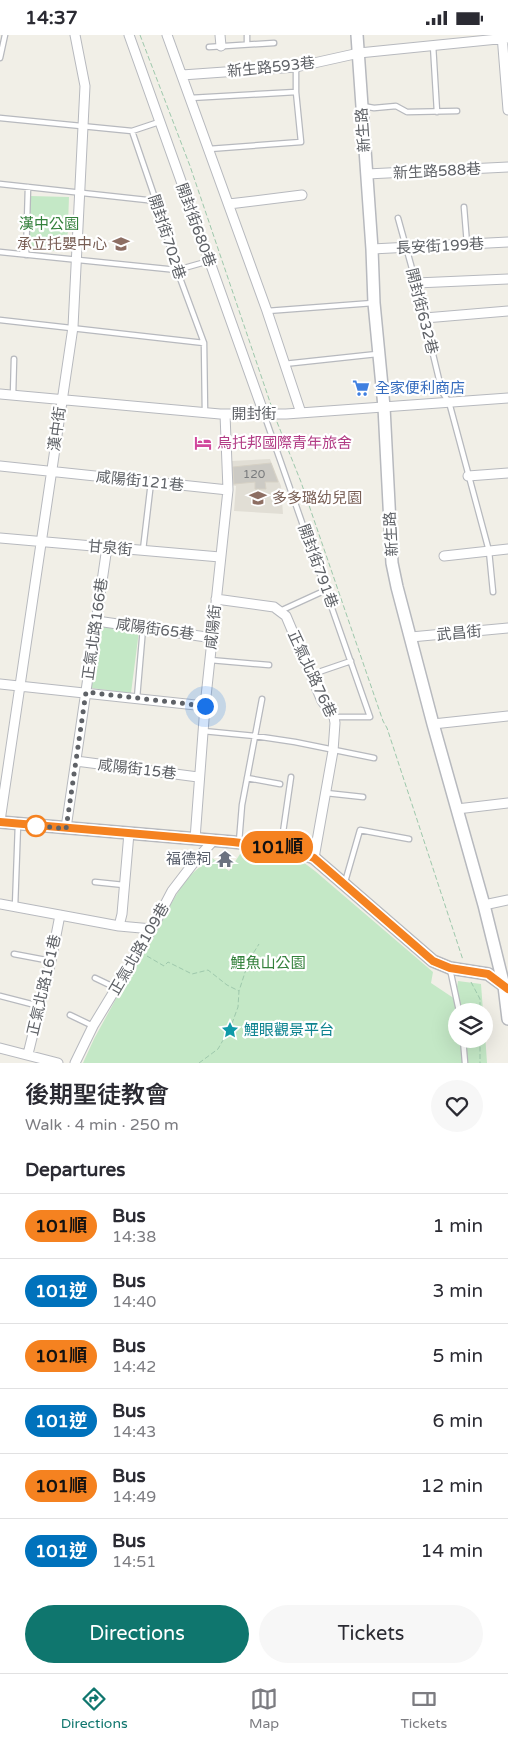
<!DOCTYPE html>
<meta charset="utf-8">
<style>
body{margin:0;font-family:"Varela Round","Noto Sans TC",sans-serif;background:#f7f7f7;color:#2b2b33;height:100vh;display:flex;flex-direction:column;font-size:19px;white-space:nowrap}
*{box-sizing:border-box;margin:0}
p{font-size:16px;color:#7c7c81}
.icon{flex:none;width:28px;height:28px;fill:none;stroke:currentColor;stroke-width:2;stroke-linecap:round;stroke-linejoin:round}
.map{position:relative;height:1028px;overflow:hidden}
.sheet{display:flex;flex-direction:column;background:#fff;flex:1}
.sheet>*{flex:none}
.badge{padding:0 10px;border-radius:16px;font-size:18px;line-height:32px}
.buttons{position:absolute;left:448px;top:968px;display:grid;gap:10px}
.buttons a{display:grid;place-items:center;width:45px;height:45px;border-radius:50%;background:#fff;box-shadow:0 5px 20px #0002;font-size:25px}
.you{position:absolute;width:25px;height:25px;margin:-12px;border:4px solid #fff;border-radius:50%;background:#1a73e8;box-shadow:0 0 0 8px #1a73e833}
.map>.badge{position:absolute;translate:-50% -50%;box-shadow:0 0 0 2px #fff}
h2{padding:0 25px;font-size:19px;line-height:45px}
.round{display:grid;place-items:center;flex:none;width:52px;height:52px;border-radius:26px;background:#f7f7f7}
.overview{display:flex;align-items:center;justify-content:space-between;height:85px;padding:0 25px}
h1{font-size:24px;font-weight:600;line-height:38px}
.cta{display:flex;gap:10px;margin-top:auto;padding:10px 25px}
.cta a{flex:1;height:58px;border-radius:30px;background:#0f766e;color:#fff;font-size:20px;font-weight:600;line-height:58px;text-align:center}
.cta a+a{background:#f7f7f7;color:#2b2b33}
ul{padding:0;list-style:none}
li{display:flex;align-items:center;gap:15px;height:65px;padding:0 25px;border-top:1px solid #e1e1e2}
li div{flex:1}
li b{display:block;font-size:19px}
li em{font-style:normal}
li .badge{min-width:55px;font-weight:700;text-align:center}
.status{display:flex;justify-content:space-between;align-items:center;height:35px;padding:0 25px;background:#fff;direction:ltr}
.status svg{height:14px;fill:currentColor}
.menu{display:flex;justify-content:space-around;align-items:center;height:70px;border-top:1px solid #e1e1e2;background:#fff;font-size:14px;color:#7c7c81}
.menu a{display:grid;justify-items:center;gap:2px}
.menu .current{color:#0f766e}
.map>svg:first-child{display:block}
.education{fill:#e1ded5}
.green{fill:#c4e8c6}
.building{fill:#cccac4;stroke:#d6d1c5}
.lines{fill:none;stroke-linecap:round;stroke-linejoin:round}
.service-casing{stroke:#b7b9be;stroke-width:7}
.minor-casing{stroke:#b7b9be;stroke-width:11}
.tertiary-casing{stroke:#b7b9be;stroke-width:14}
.path{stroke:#9ec8ac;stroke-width:1;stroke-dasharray:5 2.5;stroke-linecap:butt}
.service{stroke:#fff;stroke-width:4.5}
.minor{stroke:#fff;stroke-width:9}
.tertiary{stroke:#fff;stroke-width:11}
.line-casing{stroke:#fff;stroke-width:11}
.line{stroke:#f58220;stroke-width:8}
.walk{stroke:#5f6267;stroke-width:5;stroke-dasharray:0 9}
.stop-dot{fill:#fff;stroke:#f58220;stroke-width:2.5}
.labels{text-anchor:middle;stroke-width:4.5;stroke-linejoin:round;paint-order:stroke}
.number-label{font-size:12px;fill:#7a7c7e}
.street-label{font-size:15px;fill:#5f6267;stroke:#fff}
.park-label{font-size:15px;fill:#34813c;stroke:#fff}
.education-label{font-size:15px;fill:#785e54;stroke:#fff;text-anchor:end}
.shop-label{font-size:15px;fill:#366cbe;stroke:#fff;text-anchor:start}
.hotel-label{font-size:15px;fill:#b23c85;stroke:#fff;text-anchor:start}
.worship-label{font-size:15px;fill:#5b616d;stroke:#fff;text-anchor:end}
.culture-label{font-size:15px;fill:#0d838f;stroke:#fff;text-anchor:start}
</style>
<div class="status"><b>14:37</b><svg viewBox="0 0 49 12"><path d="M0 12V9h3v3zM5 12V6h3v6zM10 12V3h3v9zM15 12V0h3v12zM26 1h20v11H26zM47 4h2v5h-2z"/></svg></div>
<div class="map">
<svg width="508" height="1028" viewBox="0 0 508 1028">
<rect width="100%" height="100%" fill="#f1efe7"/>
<path class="education" d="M270 424 281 451 283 479 234 476 236 451 231 450V426Z"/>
<path class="green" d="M30 161 69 162 67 216 28 215Z
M100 591 139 596 131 658 91 653Z
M240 819 303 827 315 836 433 937 431 948 455 964 458 946 481 949 483 976H456V1004H484V984L487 1028H83L94 1004 141 918 186 844 211 822 229 836Z"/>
<path class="building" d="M271 428 278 447H265L266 454H255V447L234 449 233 432Z"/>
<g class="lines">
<g class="service-casing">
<path id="service" d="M247 0V9
M433 10 437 77
M209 12 274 8
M0 23 5 0
M190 63 296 57
M363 71 374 73 396 71 407 77 457 76
M0 83 132 96 159 87
M132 96 156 166 177 235 204 308 205 378
M209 114 301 107 296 57V32
M0 149 156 166
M464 172 467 209
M398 183 416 248 442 357 449 367 489 516 493 557
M0 217 177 235 209 226
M26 220 28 152
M267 276 373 268
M0 285 204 308
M284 329 377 319
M13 360 14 324
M264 379 370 682H334
M143 515 151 447
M280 576 326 555
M210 625 269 630
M310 640 351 626
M137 663 143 593
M203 696 255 701 295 707 374 723
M247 743 280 749
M326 758 363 762
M239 807 242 770 262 664
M281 811 291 742
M95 847 124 850
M345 847 360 795 409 804
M15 872 18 789
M14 919 51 926
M450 934 459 976
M95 943 116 953
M0 961 39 971
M70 980 93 991
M463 1004 465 1028"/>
</g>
<g class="minor-casing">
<path id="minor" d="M129 0 264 379
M167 0 267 276 301 378
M220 0 221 11
M502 0 508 75
M182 40 296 32 359 18 508 3
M367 139 508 132
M229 169 302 160
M372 214 508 207
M416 248 508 244
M425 283 508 276
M0 359 220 379H286L508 363
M0 431 228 455
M468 441 508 438
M0 503 220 522
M444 521 508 514
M216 564 274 572 286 581 322 666 334 682 335 688 333 716 314 823
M97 586 213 603
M411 602 508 593
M0 649 205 671
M433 689 508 681
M76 726 198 742
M457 774 508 768
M0 786 73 292 85 51 75 0
M66 793 107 512
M195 804 205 671 228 455 225 379
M0 869 119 891 152 894
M484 870 508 865
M119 891 122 879 129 798
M0 1013 58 1028
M28 1019 51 926 60 880
M75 1028 93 991 152 894 172 856 195 826 213 806"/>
</g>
<g class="tertiary-casing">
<path id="tertiary" d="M357 0 372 214 374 268 384 372 392 528 397 552 433 689 484 870 504 951 508 984
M0 787 233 807 293 814 314 823 433 926 450 933 488 939 507 953"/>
</g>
<path class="path" d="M140 0 190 131 271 370
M277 387 301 447 383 686 387 693 463 925
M147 921 164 931 168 927 192 939 208 935 227 950 239 956
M471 947 480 964V976
M480 1004V1028
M199 1028 218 1014 231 991 238 972 239 956 249 925 259 909"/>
<use href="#service" class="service"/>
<use href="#minor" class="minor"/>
<use href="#tertiary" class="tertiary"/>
</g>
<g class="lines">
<g class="line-casing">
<path id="line" d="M0 787 233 807 292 814 314 823 433 926 450 933 488 939 508 954"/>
</g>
<use href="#line" class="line"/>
<path class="walk" d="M36 791 34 790 66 794 86 657 205 671"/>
</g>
<defs>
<g id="school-bare" transform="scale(1.35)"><path d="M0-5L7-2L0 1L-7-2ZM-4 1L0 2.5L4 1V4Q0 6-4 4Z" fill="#8d6e63" stroke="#fff" stroke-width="2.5" paint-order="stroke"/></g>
<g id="supermarket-bare" transform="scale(1.35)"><path d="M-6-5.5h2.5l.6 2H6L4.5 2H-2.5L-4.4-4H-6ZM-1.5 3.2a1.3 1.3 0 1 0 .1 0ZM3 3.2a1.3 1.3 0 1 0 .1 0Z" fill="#3f7fe0" stroke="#fff" stroke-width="2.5" paint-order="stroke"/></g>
<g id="hotel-bare" transform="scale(1.35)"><path d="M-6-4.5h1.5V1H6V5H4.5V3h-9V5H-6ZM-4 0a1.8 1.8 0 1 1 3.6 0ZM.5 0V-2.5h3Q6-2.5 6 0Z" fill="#d1479c" stroke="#fff" stroke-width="2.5" paint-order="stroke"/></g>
<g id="temple-bare" transform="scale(1.35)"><path d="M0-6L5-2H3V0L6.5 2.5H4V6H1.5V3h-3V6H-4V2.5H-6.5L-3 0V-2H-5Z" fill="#6b7280" stroke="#fff" stroke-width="2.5" paint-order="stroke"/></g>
<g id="sight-bare" transform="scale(1.35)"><path d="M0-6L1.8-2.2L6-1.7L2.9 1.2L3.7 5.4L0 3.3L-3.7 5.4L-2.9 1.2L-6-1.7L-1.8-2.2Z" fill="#0f9aa8" stroke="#fff" stroke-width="2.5" paint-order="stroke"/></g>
</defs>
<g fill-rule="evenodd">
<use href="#school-bare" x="121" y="209"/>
<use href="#supermarket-bare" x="361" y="353"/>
<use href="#hotel-bare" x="203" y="408"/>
<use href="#school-bare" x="258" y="463"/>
<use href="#temple-bare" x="225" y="824"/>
<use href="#sight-bare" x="230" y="995"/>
</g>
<circle class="stop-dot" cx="36" cy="791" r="10"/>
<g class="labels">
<g class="number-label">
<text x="254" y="443">120</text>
</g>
<g class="street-label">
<text transform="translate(271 32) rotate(-6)" y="5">新生路593巷</text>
<text transform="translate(363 95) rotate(-94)" y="5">新生路</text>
<text transform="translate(437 136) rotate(-3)" y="5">新生路588巷</text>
<text transform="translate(196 190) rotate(70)" y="5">開封街680巷</text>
<text transform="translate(167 202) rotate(72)" y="5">開封街702巷</text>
<text transform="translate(440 211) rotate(-3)" y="5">長安街199巷</text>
<text transform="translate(422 276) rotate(76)" y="5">開封街632巷</text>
<text x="254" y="384">開封街</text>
<text transform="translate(57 394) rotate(-82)" y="5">漢中街</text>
<text transform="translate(140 446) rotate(6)" y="5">咸陽街121巷</text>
<text transform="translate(391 499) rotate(-93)" y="5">新生路</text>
<text transform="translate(110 513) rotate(5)" y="5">甘泉街</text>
<text transform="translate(318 531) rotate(70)" y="5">開封街791巷</text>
<text transform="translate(213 592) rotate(-84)" y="5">咸陽街</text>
<text transform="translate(95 594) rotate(-82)" y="5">正氣北路166巷</text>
<text transform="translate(155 594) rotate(8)" y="5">咸陽街65巷</text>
<text transform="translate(459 598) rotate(-5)" y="5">武昌街</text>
<text transform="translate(312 639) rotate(65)" y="5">正氣北路76巷</text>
<text transform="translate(137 734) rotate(7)" y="5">咸陽街15巷</text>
<text transform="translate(139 914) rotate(-60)" y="5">正氣北路109巷</text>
<text transform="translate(44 950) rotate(-77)" y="5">正氣北路161巷</text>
</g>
<g class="park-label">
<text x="49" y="194">漢中公園</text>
<text x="268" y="933">鯉魚山公園</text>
</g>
<g class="education-label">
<text x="107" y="214">承立托嬰中心</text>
<text x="272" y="468" text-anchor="start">多多璐幼兒園</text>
</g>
<g class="shop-label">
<text x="375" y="358">全家便利商店</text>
</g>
<g class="hotel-label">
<text x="217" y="413">烏托邦國際青年旅舍</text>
</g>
<g class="worship-label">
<text x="211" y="829">福德祠</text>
</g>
<g class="culture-label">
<text x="244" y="1000">鯉眼觀景平台</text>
</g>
</g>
</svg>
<div class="buttons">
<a><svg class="icon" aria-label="layers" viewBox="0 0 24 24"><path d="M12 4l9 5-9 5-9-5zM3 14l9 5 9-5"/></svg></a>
</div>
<div class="you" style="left:205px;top:671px"></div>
<b class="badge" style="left:277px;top:812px;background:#f58220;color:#111">101順</b>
</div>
<section class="sheet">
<div class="overview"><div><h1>後期聖徒教會</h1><p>Walk · 4 min · 250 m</p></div><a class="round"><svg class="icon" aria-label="heart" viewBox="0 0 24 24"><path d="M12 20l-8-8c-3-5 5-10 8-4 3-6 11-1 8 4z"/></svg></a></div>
<h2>Departures</h2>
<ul>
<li><span class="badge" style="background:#f58220;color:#111">101順</span><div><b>Bus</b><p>14:38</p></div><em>1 min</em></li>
<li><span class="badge" style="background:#0072bc;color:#fff">101逆</span><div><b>Bus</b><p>14:40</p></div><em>3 min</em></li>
<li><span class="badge" style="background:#f58220;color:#111">101順</span><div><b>Bus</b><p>14:42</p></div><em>5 min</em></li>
<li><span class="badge" style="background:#0072bc;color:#fff">101逆</span><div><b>Bus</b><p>14:43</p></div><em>6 min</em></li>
<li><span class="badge" style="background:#f58220;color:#111">101順</span><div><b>Bus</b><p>14:49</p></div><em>12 min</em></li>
<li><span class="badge" style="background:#0072bc;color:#fff">101逆</span><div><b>Bus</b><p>14:51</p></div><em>14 min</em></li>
</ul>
<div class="cta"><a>Directions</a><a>Tickets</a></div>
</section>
<nav class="menu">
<a class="current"><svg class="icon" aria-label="directions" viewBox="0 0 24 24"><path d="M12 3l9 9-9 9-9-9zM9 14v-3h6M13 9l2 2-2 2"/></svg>Directions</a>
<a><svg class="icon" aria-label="map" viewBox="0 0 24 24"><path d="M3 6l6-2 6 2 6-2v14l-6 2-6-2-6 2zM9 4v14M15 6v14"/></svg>Map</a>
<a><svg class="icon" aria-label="tickets" viewBox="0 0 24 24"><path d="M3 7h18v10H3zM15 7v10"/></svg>Tickets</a>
</nav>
